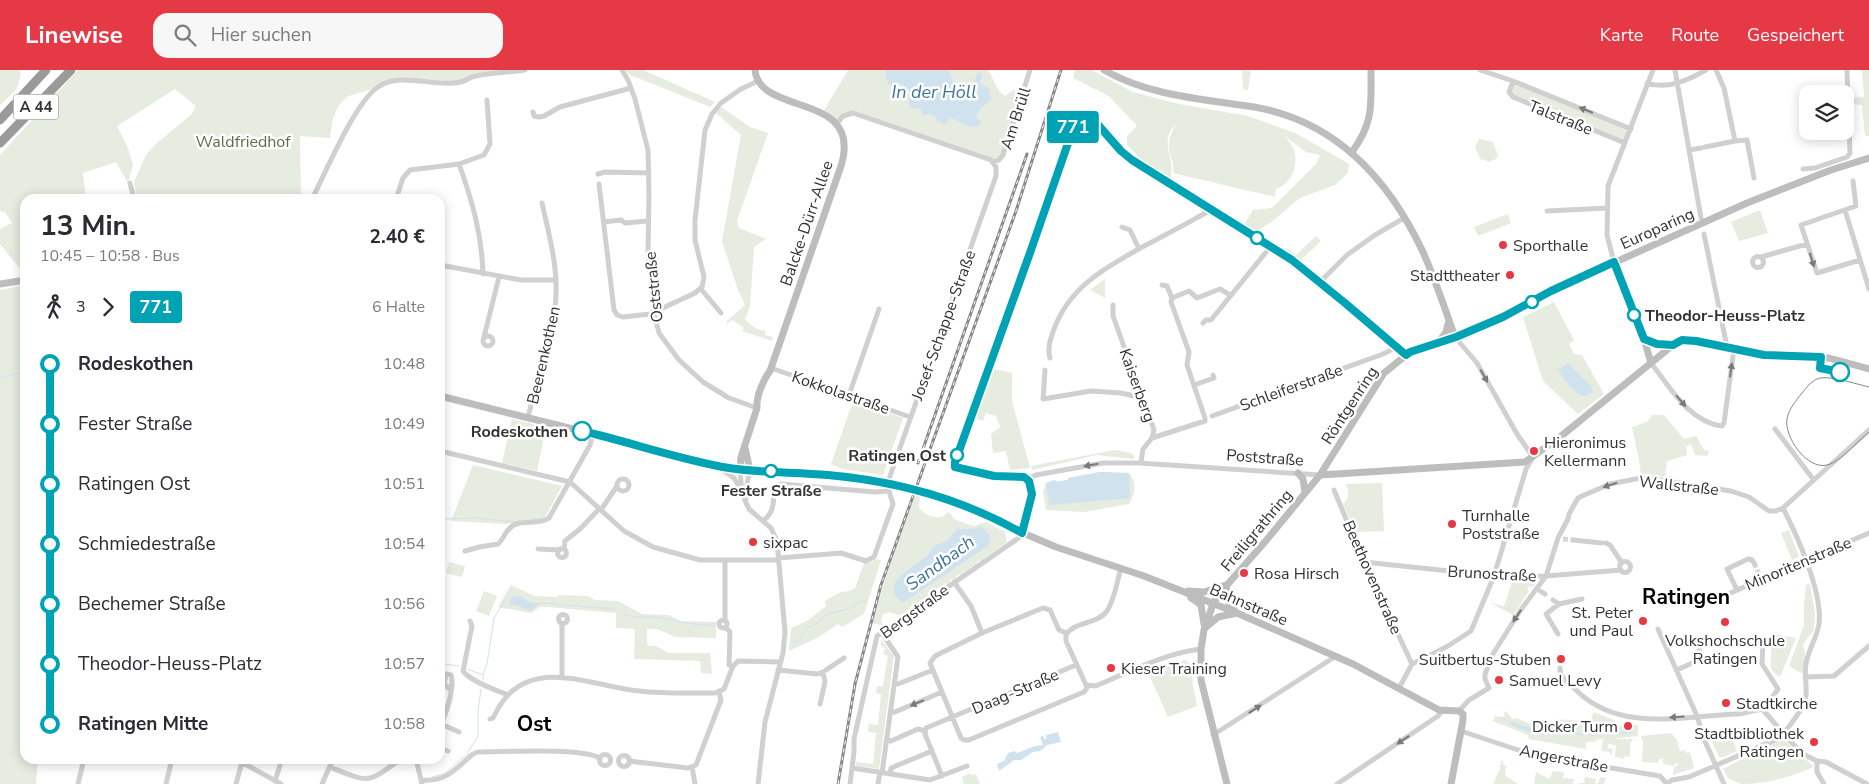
<!DOCTYPE html>
<html lang="de">
<meta charset="utf-8">
<style>
body{margin:0;font-family:"Nunito Sans",sans-serif;background:#f7f7f7;color:#2b2b33;height:100vh;display:flex;flex-direction:column;font-size:19px;white-space:nowrap}
*{box-sizing:border-box;margin:0}
p{font-size:16px;color:#7c7c81}
.icon{flex:none;width:28px;height:28px;fill:none;stroke:currentColor;stroke-width:2;stroke-linecap:round;stroke-linejoin:round}
.map{position:relative;flex:1;overflow:hidden}
.side{position:absolute;left:20px;top:124px;width:425px;height:570px;display:flex;flex-direction:column;background:#fff;border-radius:15px;box-shadow:0 2px 12px #0003}
.side>*{flex:none}
.badge{padding:0 10px;border-radius:4px;font-size:18px;line-height:32px}
.fabs{position:absolute;left:1799px;top:15px;display:grid;gap:10px}
.fabs a{display:grid;place-items:center;width:55px;height:55px;border-radius:10px;background:#fff;box-shadow:0 2px 12px #0003;font-size:25px}
.map>.badge{position:absolute;translate:-50% -50%;box-shadow:0 0 0 2px #fff}
.legs{display:flex;align-items:center;gap:8px;height:55px;padding:0 20px;font-size:16px}
.legs p{margin-inline-start:auto}
.summary{display:flex;align-items:center;justify-content:space-between;height:85px;padding:0 20px}
h1{font-size:28px;font-weight:700;line-height:38px}
ul{padding:0 20px;list-style:none}
li{display:flex;align-items:center;gap:18px;height:60px;font-size:19px}
li i{display:grid;place-items:center;width:8px;height:100%;margin:0 6px;background:currentColor}
li i::after{content:'';width:12px;height:12px;margin:-6px;border:4px solid;border-radius:50%;background:#fff}
li p{margin-inline-start:auto}
li:first-child i{background:linear-gradient(#0000 50%,currentColor 0)}
li:last-child i{background:linear-gradient(currentColor 50%,#0000 0)}
header{display:flex;align-items:center;gap:30px;box-sizing:border-box;height:70px;padding:0 25px;background:#e63946;color:#fff}
header strong{font-size:24px}
nav{display:flex;gap:28px;margin-inline-start:auto;font-size:18px}
.search{width:350px;height:45px;background:#f7f7f7;display:flex;align-items:center;gap:12px;box-sizing:border-box;padding:0 18px;border-radius:15px;color:#7c7c81;font-size:19px}
.map>svg:first-child{display:block}
.green{fill:#e6ecdf}
.water{fill:#cfe2ee}
.lines{fill:none;stroke-linecap:round;stroke-linejoin:round}
.stream{stroke:#cfe2ee;stroke-width:1}
.street-tunnel{stroke:#d6d6d6;stroke-width:5;stroke-dasharray:5 2.5;stroke-linecap:butt}
.street{stroke:#d0d0d0;stroke-width:5}
.secondary{stroke:#bdbdbd;stroke-width:7}
.highway{stroke:#9a9a9a;stroke-width:9}
.tram{stroke:#888;stroke-width:1}
.rail-casing{stroke:#888;stroke-width:3}
.rail{stroke:#fff;stroke-width:1;stroke-dasharray:4;stroke-linecap:butt}
.secondary-bridge{stroke:#bdbdbd;stroke-width:7}
.oneway{fill:#7a7a7a}
.line-1-casing{stroke:#fff;stroke-width:11}
.line-1{stroke:#00a3b4;stroke-width:8}
.stop-1-dot{fill:#fff;stroke:#00a3b4;stroke-width:2.5}
.poi-dot{fill:#e63946;stroke:#fff;stroke-width:2}
.labels{text-anchor:middle;stroke-width:5;stroke-linejoin:round;paint-order:stroke}
.shield{fill:#fff;stroke:#707070;stroke-width:1}
.shield-label{font-size:15px;font-weight:bold;fill:#333}
.street-label{font-size:16px;fill:#333;stroke:#fff}
.park-label{font-size:16px;fill:#56703f;stroke:#fff}
.poi-label{font-size:16px;fill:#333;stroke:#fff;text-anchor:start}
.stop-label{font-size:16px;font-weight:bold;fill:#333;stroke:#fff;text-anchor:end}
.water-label{font-size:18px;font-style:italic;fill:#3f7597;stroke:#fff}
.district-label{font-size:21px;font-weight:bold;fill:#000;stroke:#fff}
</style>
<header>
<strong>Linewise</strong>
<div class="search"><svg class="icon" aria-label="search" viewBox="0 0 24 24"><circle cx="10" cy="10" r="6"/><path d="M15 15l6 6"/></svg>Hier suchen</div>
<nav><a>Karte</a><a>Route</a><a>Gespeichert</a></nav>
</header>
<div class="map">
<svg width="1869" height="714" viewBox="0 0 1869 714">
<rect width="100%" height="100%" fill="#fff"/>
<path class="green" d="M0 0H19L21 4 17 19 0 35Z
M78 0H525L472 7 462 12 401 10 349 26C334 35 332 52 330 68L300 66 301 129H137L134 112 146 85 157 73 192 44 196 36 175 19 117 56 128 78 133 95 128 113 116 92 83 103 86 129H25L24 204 0 174V159L12 153 5 142 0 141V85Z
M625 0H643L715 32 710 37 638 8 631 6Z
M848 0H988C995 10 995 19 1005 26L1013 20 1023 24 1003 85 993 92 849 43 836 55 822 44Z
M1075 0H1092L1133 22 1179 34 1248 46 1297 64 1349 94 1348 103 1335 115 1300 128 1270 153 1255 162 1244 155 1253 140 1272 138 1316 94 1320 85 1306 82 1285 66C1288 70 1292 75 1294 80 1299 95 1291 114 1276 119L1275 127 1173 103C1175 95 1172 92 1170 84 1167 73 1171 63 1176 54 1157 73 1177 88 1170 109L1144 92 1127 75V66L1137 56 1109 26 1073 8Z
M1242 0 1251 1 1248 20 1243 19Z
M1862 0H1869V66H1865L1862 35 1852 34 1851 28 1864 27Z
M1513 11 1630 59 1624 73 1510 25Z
M721 37 750 57 768 63 737 151 739 158 766 169 754 177 750 236 745 250 755 258 765 261V265L773 267 772 271 742 261 744 258 733 250 727 254V251L745 235 738 220 722 171 741 65 716 43Z
M1479 69 1493 72 1498 85 1496 89 1488 92 1487 91 1480 89 1475 77Z
M1760 140 1768 163 1739 171 1731 152Z
M1508 144 1511 153 1478 166 1474 157Z
M1316 166 1321 171 1299 192 1283 181 1287 178 1296 185Z
M1105 209V228L1090 220Z
M25 215V689H38L36 714H0V220Z
M1554 232 1574 270 1569 274 1574 284 1582 285 1604 324 1578 344 1543 311 1523 247Z
M994 299 1012 303V331L1030 398 1010 400 1006 381 993 383 991 364 1000 357 996 346 986 343 983 351 974 348Z
M853 331 903 348 883 405 843 399 831 394Z
M1652 345H1664L1684 369 1696 366 1704 380 1709 381 1707 386 1695 385 1691 374 1686 377 1687 385 1667 391 1665 407 1641 404 1638 385 1632 357 1647 352Z
M512 349 546 357 537 401 502 393Z
M1115 380 1131 383 1135 387 1133 389 1097 385 1032 400 1031 396Z
M473 395 562 416 544 449 507 454 451 451Z
M1100 402 1129 403C1137 414 1136 423 1129 434L1084 442 1046 440 1043 422 1046 413 1055 410 1056 412 1068 410V408Z
M1382 413 1384 461 1356 462 1343 434C1350 428 1349 422 1346 414Z
M916 424 920 426 919 438C926 446 940 452 948 442L951 444 954 449 969 455 974 456 986 452 1005 462 1007 472 984 488V489L981 492 980 490 976 493 977 494 969 498 970 499 963 502 964 503 960 505 959 504 956 506 957 508 949 510 950 512 947 514 946 513 941 519 939 517 936 519 937 521 934 523 933 522 930 524V526L927 528 926 526 924 530 910 537 911 540 899 545 889 542 883 544 881 552 884 556 872 553 892 488Z
M1789 460 1799 487 1792 490 1781 463Z
M876 489 881 490 864 544 842 557 838 554 819 567 789 581 791 558 807 551 826 536 825 531 841 522 850 521 855 518 864 493H869Z
M449 492 465 496 462 507 446 503Z
M1538 509 1533 517 1528 516 1527 519 1529 521 1513 545 1491 533 1504 536 1513 510Z
M1810 514 1815 543 1814 560 1803 574 1805 584 1803 604 1789 596 1804 555V535L1806 515Z
M511 515 534 526 557 527 559 525 589 526 595 530 618 531 642 544 669 545 681 551 716 552V568L675 567 657 559H647V573L649 576H656L668 583H710L712 604 701 603 700 591 634 589 635 559 616 558V543L548 537H540L531 543 498 537Z
M484 521 497 526 489 546 476 541Z
M1773 564 1796 568 1780 607C1768 599 1771 596 1771 583 1771 577 1770 572 1770 567Z
M881 570 894 586 879 699 857 696 855 692 873 694 876 663 868 662 869 654 878 655 881 624 876 623 877 616H883L888 586 883 584 885 578 881 576Z
M1185 590 1191 594 1193 617 1197 636 1168 647 1148 602Z
M1505 641 1513 649 1517 648 1532 655 1552 658 1554 649C1563 650 1584 650 1589 653L1594 642 1616 651V656H1623L1627 660 1631 659 1632 655H1638V666L1611 669H1633L1630 674V687L1625 686 1624 689 1615 687 1616 675 1608 674V678L1612 679V684H1610V682L1603 681 1601 683 1603 669 1596 670V672H1586V679L1529 669 1528 665 1493 651 1495 646 1505 647 1504 644Z
M1729 660 1737 681 1723 687H1719L1707 661Z
M1671 663 1677 670 1680 681 1685 680 1686 683 1690 682 1694 698 1673 705 1674 697 1678 695V693L1674 694V696L1663 694V689H1659L1658 693 1642 692 1643 673 1641 666Z
M1782 668 1814 697C1792 706 1768 714 1742 714 1738 713 1733 710 1728 708L1723 699Z
M1501 691H1503V695L1507 696 1505 700 1506 706 1518 714H1493L1500 699Z
M1553 701 1564 702 1563 708 1574 709 1573 714H1534L1536 702 1549 709Z
M970 703 972 705 976 704 980 714H964L962 707Z
M1585 707 1596 709 1595 713 1598 714 1600 707 1606 708 1604 714H1579V713H1584Z"/>
<path class="water" d="M886 0H948L956 17 964 18 973 14 978 2 983 4C977 17 981 13 989 19L991 30C985 35 979 38 976 47L982 52 977 57C967 58 959 51 951 48L944 55 940 51 937 52 935 46 930 44 922 45 923 42 920 38 912 39 909 35V21L906 17 898 13 895 16 888 14 886 6Z
M1568 293 1591 316 1593 321C1579 336 1565 309 1558 300Z
M1100 402 1129 403 1130 428 1049 435 1046 413 1055 410 1056 412 1068 410V408Z
M981 456 990 466 988 476 904 532 899 530 895 526 894 521 895 512 902 504 927 486 934 476 947 471 957 459H973Z
M520 526 530 533H540L530 541 516 535H510L509 533 512 527Z
M1507 651 1542 661H1559L1560 663C1548 669 1517 660 1507 651Z
M1058 662 1061 672 1047 675 1040 681 1033 682 1021 690H1014L999 701 997 694 1004 691 1008 683 1014 681 1017 683C1026 680 1036 674 1043 675L1040 667 1043 666 1044 669H1046V665Z"/>
<g class="lines">
<path class="stream" d="M0 308 14 304 25 303
M440 449 477 448 516 452
M540 533 615 539
M624 545 635 547H658L684 553 715 556
M793 572 799 571 807 558 815 555 828 544 851 538 857 533 866 530
M443 594 459 596
M467 599 483 605 487 594 494 548 505 530
M483 610V606
M1502 648 1508 651
M1560 663 1595 665 1632 662
M432 707 444 704 467 684 478 666V641L481 619"/>
<path class="street-tunnel" d="M1563 469 1573 470
M1754 493 1759 504"/>
<path class="street" d="M622 0 628 10 635 29 648 80 649 124 648 183 654 243 659 263 679 290 703 312 729 328 757 338
M1480 0 1513 11 1631 59
M1675 0 1701 148
M1513 11 1509 22 1513 27 1625 73
M1647 13C1668 20 1688 10 1706 0
M533 42 534 46 539 47 544 46 560 37 631 18
M1735 71 1747 70 1754 108
M1705 77 1735 71 1724 18 1716 0
M1689 80 1701 78
M993 92 999 90 1003 85 1030 0
M459 94C472 130 482 165 483 204
M1803 99 1815 98 1847 87 1850 83 1847 0
M598 104 605 102 649 103
M1853 111 1856 136 1801 155 1817 203 1860 190
M130 113 134 129
M599 114 614 240 617 245 623 247 650 244 695 223 702 217 704 207 695 170V150L705 60 712 44 721 33 741 19 758 11
M312 129C326 102 355 32 378 17 400 1 435 18 461 12 465 11 468 9 472 7 488 2 508 3 525 0
M396 129 403 108 410 100 459 94 484 85 490 74 487 30
M1845 140 1869 219
M1547 141 1607 138
M604 152 621 150 625 153 648 151
M1122 157 1130 160 1139 179
M1704 164 1727 277
M1752.5 192a5.5 5.5 0 1 1 11 0a5.5 5.5 0 1 1-11 0Z
M1761 187 1807 174
M1614 192 1607 165 1608 116 1653 0
M440 195 521 210H556
M440 208 443 195
M1320 212 1347 185 1375 165 1404 148
M701 219 721 243
M1172 228 1189 221 1197 228 1220 219 1230 225
M1113 235V246L1154 360 1152 368 1143 379 1141 393
M1203 253 1206 250H1211L1271 176
M483 271a5 5 0 1 1 10 0a5 5 0 1 1-10 0Z
M484 267 499 207
M1050 288C1047 280 1050 270 1053 262 1068 217 1106 197 1146 175 1168 164 1189 152 1211 140
M1651 293C1670 317 1689 352 1722 356L1724 353 1734 279
M771 298 910 347
M1045 300 1043 329 1091 321 1121 323 1143 328
M1194 315 1214 308 1213 305
M849 325 879 239
M1212 346 1383 284 1391 280 1395 275
M528 347 554 244C561 207 550 169 542 133
M1775 359 1813 409
M1152 368 1205 351V348L1187 295 1189 282 1171 232 1172 228 1167 216 1162 215
M440 381 570 412 624 461 653 477 700 490H779
M717 396 734 408 739 417
M740 399 742 424 749 439 771 458 777 471 785 562 783 583 765 652 758 714
M617 415a6 6 0 1 1 12 0a6 6 0 1 1-12 0Z
M1026 409 1036 405 1103 393H1139L1320 405
M1334 420 1364 492 1412 594
M746 429V419L750 400
M601 440 617 416
M763 451C781 437 767 423 781 414L875 422 888 421
M1573 470 1602 473
M1606 473 1610 475 1622 493
M557.5 483a4.5 4.5 0 1 1 9 0a4.5 4.5 0 1 1-9 0Z
M538 479 560 480
M564 479 565 471 581 458 599 439
M465 481 479 477 498 474C503 470 505 462 510 458 519 448 538 456 549 448L590 375 593 363
M779 488 841 483 866 491 874 487 893 434 888 418 890 406 996 106V97L991 90 853 43 843 46 836 55
M1619.5 497a5.5 5.5 0 1 1 11 0a5.5 5.5 0 1 1-11 0Z
M1364 492 1506 507 1546 506 1621 500
M1121 498C1117 511 1115 529 1107 541 1097 555 1074 551 1066 565V571L1086 615 1096 616C1129 602 1165 583 1201 579
M954 512 971 536 982 563
M1537 519 1545 524
M1737 520 1727 499 1748 489 1752 490 1754 493
M1728 524 1869 463
M1553 530 1559 534 1582 529
M558.5 549a4.5 4.5 0 1 1 9 0a4.5 4.5 0 1 1-9 0Z
M719 554a4 4 0 1 1 8 0a4 4 0 1 1-8 0Z
M470 551 472 556 463 601C470 611 495 620 508 625
M725 551V491
M561 553 562 556V608
M726 558 730 562 729 595 733 596
M1658 559 1697 646 1704 669 1724 714
M882 563 898 587 882 703
M1066 563 1059 560 1050 540 1043 538 982 563 935 586 930 593 961 668 964 670H969L1084 622 1088 616
M1558 564 1546 544 1559 534
M1697 573a3 3 0 1 1 6 0a3 3 0 1 1-6 0Z
M1763 571 1762 594 1778 619 1763 640
M1560 598C1559 607 1571 615 1577 621 1620 663 1684 646 1737 644 1745 644 1757 638 1763 640L1792 673 1805 685 1817 691 1826 692 1867 714
M778 600 817 604 823 602 844 588
M1677 600 1701 589 1699 576
M1805 607 1834 606 1869 576
M895 613 898 614 933 600
M1399 618 1412 594 1448 576 1471 561 1494 506 1526 399 1533 387 1517 364 1477 293 1455 267
M820 634 825 612 823 602
M1459 641 1469 630 1489 618 1485 609V604L1493 584 1520 541 1546 506 1558 468 1568 449 1569 444 1578 428 1582 426 1610 414 1641 408 1654 409 1731 421 1749 427 1769 441H1776L1783 438 1869 360
M891 642H895L942 622
M490 649 493 648C497 640 501 632 508 625 542 590 597 617 639 621 664 624 690 623 715 623L724 619 733 596 738 591 780 592
M441 654 459 662
M440 656C446 645 455 617 451 605L446 604 444 614 451 620
M1461 661 1518 680 1545 687 1660 706 1666 713
M1213 665 1336 586
M887 670 891 671 918 659 925 661
M440 678 448 681
M599.5 690a5.5 5.5 0 1 1 11 0a5.5 5.5 0 1 1-11 0Z
M618.5 691a5.5 5.5 0 1 1 11 0a5.5 5.5 0 1 1-11 0Z
M236 689 281 714
M416 689 422 714
M629 691 688 698 696 695 721 630 719 622
M1817 691V702L1824 714
M330 697C370 713 366 714 401 689
M692 697 695 714
M852 698 930 710 967 696
M890 704 891 698 932 681
M942 706 925 664 926 658 1076 595
M422 710C447 712 455 699 473 684L478 682C504 682 580 677 600 688
M275 711 282 689
M78 714 84 689
M166 714 172 689
M236 714 242 692
M322 714 333 689
M850 714 854 682V669L877 566 1020 467 1023 463 1032 424 1029 411 1024 407 994 406 955 397V392L1078 46 1086 45 1092 48 1121 81 1132 90 1292 190 1347 234 1406 285
M878 714 880 702
M1337 714 1438 646 1442 641
M1666 714 1672 710 1689 707 1777 669C1786 662 1806 636 1806 625 1807 614 1804 604 1806 594 1808 580 1817 568 1819 554 1823 523 1797 465 1783 438"/>
<path class="secondary" d="M1104 0C1149 26 1203 29 1254 37 1336 51 1389 110 1423 182 1435 209 1445 239 1455 267
M1352 82C1374 52 1371 35 1371 0
M1614 192 1644 269 1651 293
M0 214 25 210
M1644 269 1657 273 1673 275
M1438 273 1446 262 1449 250
M440 326 727 397 800 403
M745 378 750 400
M740 399 741 387 757 338C756 327 763 310 770 301L841 96C864 21 759 47 755 0
M1298 403 1303 409 1305 422
M1320 405 1525 392 1560 367 1673 275 1682 270 1696 271 1764 285 1829 288 1869 299
M965 435 989 445 1023 463 1056 477 1144 506 1237 543 1353 594 1439 640 1459 641 1463 644V650L1451 714
M1227 515C1225 527 1227 532 1235 541
M1188 521 1204 522 1226 515
M1191 528 1201 535 1204 554
M1205 558 1218 547 1237 543
M1227 714 1201 610V579L1204 560 1211 540 1213 533 1227 515 1264 473 1320 405 1384 303 1410 282 1455 267 1503 247 1551 221 1747 133 1831 100 1869 88"/>
<path class="highway" d="M0 50 46 0
M0 73 71 0"/>
<path class="tram" d="M1869 317C1856 314 1832 306 1820 308 1812 310 1807 317 1802 323 1796 331 1789 338 1787 349 1784 367 1807 400 1827 395 1840 392 1858 371 1869 362"/>
<g class="rail-casing">
<path id="rail" d="M918 393 1027 84
M838 714 855 614 881 515 1016 141 1061 0"/>
</g>
<use href="#rail" class="rail"/>
<path class="secondary-bridge" d="M800 403C856 407 912 413 965 435"/>
</g>
<defs><path id="oneway-solid" d="M-6-.8H1V-3.2L6.5 0L1 3.2V.8H-6Z" transform="scale(1.25)"/></defs>
<g class="oneway">
<use href="#oneway-solid" transform="translate(1586 40) rotate(-158)"/>
<use href="#oneway-solid" transform="translate(1812 190) rotate(72)"/>
<use href="#oneway-solid" transform="translate(1731 300) rotate(-82)"/>
<use href="#oneway-solid" transform="translate(1484 306) rotate(61)"/>
<use href="#oneway-solid" transform="translate(1681 331) rotate(49)"/>
<use href="#oneway-solid" transform="translate(1091 395) rotate(170)"/>
<use href="#oneway-solid" transform="translate(1610 415) rotate(163)"/>
<use href="#oneway-solid" transform="translate(1517 546) rotate(124)"/>
<use href="#oneway-solid" transform="translate(917 633) rotate(157)"/>
<use href="#oneway-solid" transform="translate(1255 639) rotate(-33)"/>
<use href="#oneway-solid" transform="translate(1677 647) rotate(177)"/>
<use href="#oneway-solid" transform="translate(1403 670) rotate(146)"/>
</g>
<g class="lines">
<g class="line-1-casing">
<path id="line-1" d="M582 361C630 372 681 390 729 398 762 403 795 402 828 405 897 411 962 429 1022 463L1032 424 1029 411 1024 407 994 406 955 397V392L1031 180 1076 50 1081 44 1092 48 1121 81 1132 90 1292 190 1345 233 1406 285 1410 282 1456 267 1503 247 1551 221 1614 192 1644 269 1657 274 1673 275 1682 270 1696 271 1764 285 1821 287 1820 298 1840 302"/>
</g>
<use href="#line-1" class="line-1"/>
</g>
<g class="stop-1-dot">
<circle cx="1257" cy="168" r="6"/>
<circle cx="1532" cy="232" r="6"/>
<circle cx="1634" cy="245" r="6"/>
<circle cx="1840" cy="302" r="9"/>
<circle cx="582" cy="361" r="9"/>
<circle cx="957" cy="385" r="6"/>
<circle cx="771" cy="401" r="6"/>
</g>
<g class="poi-dot">
<circle cx="1503" cy="175" r="5"/>
<circle cx="1510" cy="205" r="5"/>
<circle cx="1534" cy="381" r="5"/>
<circle cx="1452" cy="454" r="5"/>
<circle cx="753" cy="472" r="5"/>
<circle cx="1244" cy="503" r="5"/>
<circle cx="1643" cy="551" r="5"/>
<circle cx="1725" cy="552" r="5"/>
<circle cx="1561" cy="589" r="5"/>
<circle cx="1111" cy="598" r="5"/>
<circle cx="1499" cy="610" r="5"/>
<circle cx="1726" cy="633" r="5"/>
<circle cx="1628" cy="656" r="5"/>
<circle cx="1814" cy="672" r="5"/>
</g>
<g class="labels">
<rect class="shield" x="13.5" y="24.5" width="45" height="25" rx="4"/>
<g class="shield-label">
<text x="36" y="42">A 44</text>
</g>
<g class="street-label">
<text transform="translate(1561 47) rotate(22)" y="6">Talstraße</text>
<text transform="translate(1015 48) rotate(-72)" y="6">Am Brüll</text>
<text transform="translate(806 153) rotate(-71)" y="6">Balcke-Dürr-Allee</text>
<text transform="translate(1657 158) rotate(-24)" y="6">Europaring</text>
<text transform="translate(653 217) rotate(-96)" y="6">Oststraße</text>
<text transform="translate(943 255) rotate(-70)" y="6">Josef-Schappe-Straße</text>
<text transform="translate(543 285) rotate(-77)" y="6">Beerenkothen</text>
<text transform="translate(1138 315) rotate(70)" y="6">Kaiserberg</text>
<text transform="translate(1291 317) rotate(-20)" y="6">Schleiferstraße</text>
<text transform="translate(841 322) rotate(19)" y="6">Kokkolastraße</text>
<text transform="translate(1349 335) rotate(-57)" y="6">Röntgenring</text>
<text transform="translate(1265 387) rotate(4)" y="6">Poststraße</text>
<text transform="translate(1679 415) rotate(6)" y="6">Wallstraße</text>
<text transform="translate(1256 460) rotate(-50)" y="6">Freiligrathring</text>
<text transform="translate(1798 493) rotate(-23)" y="6">Minoritenstraße</text>
<text transform="translate(1492 503) rotate(3)" y="6">Brunostraße</text>
<text transform="translate(1373 507) rotate(66)" y="6">Beethovenstraße</text>
<text transform="translate(1249 534) rotate(23)" y="6">Bahnstraße</text>
<text transform="translate(914 541) rotate(-36)" y="6">Bergstraße</text>
<text transform="translate(1015 621) rotate(-23)" y="6">Daag-Straße</text>
<text transform="translate(1564 688) rotate(11)" y="6">Angerstraße</text>
</g>
<g class="park-label">
<text x="243" y="77">Waldfriedhof</text>
</g>
<g class="poi-label">
<text x="1513" y="181">Sporthalle</text>
<text x="1500" y="211" text-anchor="end">Stadttheater</text>
<text x="1544" y="378">Hieronimus<tspan x="1544" dy="18">Kellermann</tspan></text>
<text x="1462" y="451">Turnhalle<tspan x="1462" dy="18">Poststraße</tspan></text>
<text x="763" y="478">sixpac</text>
<text x="1254" y="509">Rosa Hirsch</text>
<text x="1633" y="548" text-anchor="end">St. Peter<tspan x="1633" dy="18">und Paul</tspan></text>
<text x="1725" y="576" text-anchor="middle">Volkshochschule<tspan x="1725" dy="18">Ratingen</tspan></text>
<text x="1551" y="595" text-anchor="end">Suitbertus-Stuben</text>
<text x="1121" y="604">Kieser Training</text>
<text x="1509" y="616">Samuel Levy</text>
<text x="1736" y="639">Stadtkirche</text>
<text x="1618" y="662" text-anchor="end">Dicker Turm</text>
<text x="1804" y="669" text-anchor="end">Stadtbibliothek<tspan x="1804" dy="18">Ratingen</tspan></text>
</g>
<g class="stop-label">
<text x="1645" y="251" text-anchor="start">Theodor-Heuss-Platz</text>
<text x="568" y="367">Rodeskothen</text>
<text x="946" y="391">Ratingen Ost</text>
<text x="771" y="426" text-anchor="middle">Fester Straße</text>
</g>
<g class="water-label">
<text x="934" y="28">In der Höll</text>
<text transform="translate(940 493) rotate(-36)" y="6">Sandbach</text>
</g>
<g class="district-label">
<text x="1686" y="534">Ratingen</text>
<text x="534" y="661">Ost</text>
</g>
</g>
</svg>
<div class="fabs">
<a><svg class="icon" aria-label="layers" viewBox="0 0 24 24"><path d="M12 4l9 5-9 5-9-5zM3 14l9 5 9-5"/></svg></a>
</div>
<b class="badge" style="left:1073px;top:57px;background:#00a3b4;color:#fff">771</b>
<section class="side">
<div class="summary"><div><h1>13 Min.</h1><p>10:45 – 10:58 · Bus</p></div><b>2.40 €</b></div>
<div class="legs"><svg class="icon" aria-label="walk" viewBox="0 0 24 24"><circle cx="13" cy="4" r="2"/><path d="M13 8l-2 6 4 7M11 14l-3 7M7 12l3-4h3l4 4"/></svg>3<svg class="icon" aria-label="forward" viewBox="0 0 24 24"><path d="M9 5l7 7-7 7"/></svg><b class="badge" style="background:#00a3b4;color:#fff">771</b><p>6 Halte</p></div>
<ul>
<li><i style="color:#00a3b4"></i><b>Rodeskothen</b><p>10:48</p></li>
<li><i style="color:#00a3b4"></i><span>Fester Straße</span><p>10:49</p></li>
<li><i style="color:#00a3b4"></i><span>Ratingen Ost</span><p>10:51</p></li>
<li><i style="color:#00a3b4"></i><span>Schmiedestraße</span><p>10:54</p></li>
<li><i style="color:#00a3b4"></i><span>Bechemer Straße</span><p>10:56</p></li>
<li><i style="color:#00a3b4"></i><span>Theodor-Heuss-Platz</span><p>10:57</p></li>
<li><i style="color:#00a3b4"></i><b>Ratingen Mitte</b><p>10:58</p></li>
</ul>
</section>
</div>
